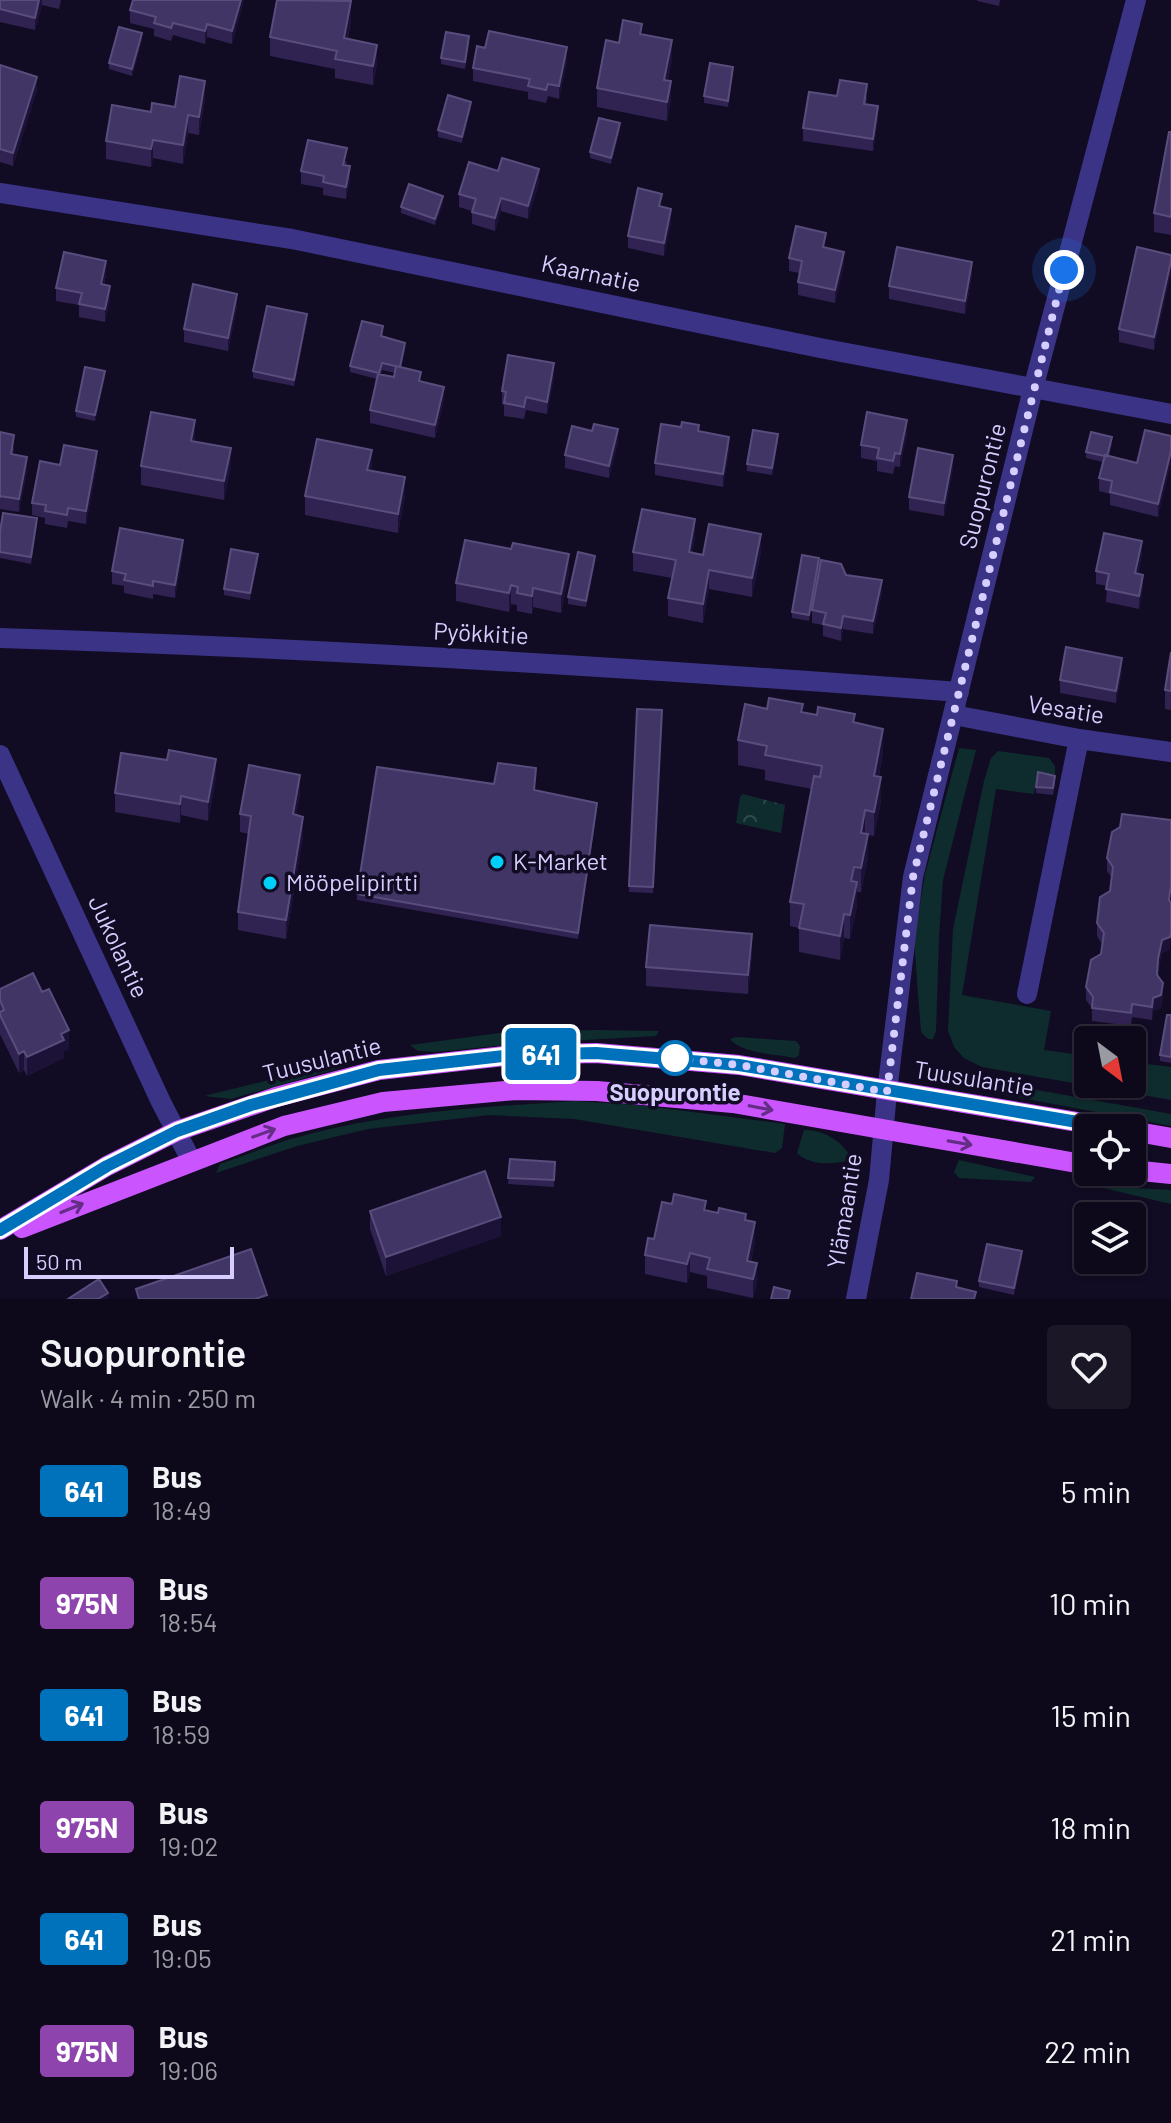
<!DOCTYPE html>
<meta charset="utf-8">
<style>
body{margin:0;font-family:Barlow,sans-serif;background:#1b1727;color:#f1f3f6;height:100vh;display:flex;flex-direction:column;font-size:30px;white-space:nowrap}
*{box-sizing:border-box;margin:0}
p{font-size:26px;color:#9a9aa2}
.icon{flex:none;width:44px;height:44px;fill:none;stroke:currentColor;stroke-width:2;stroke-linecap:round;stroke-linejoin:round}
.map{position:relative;height:1299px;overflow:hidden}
.side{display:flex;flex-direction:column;background:#0d091a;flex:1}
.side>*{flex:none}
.badge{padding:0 16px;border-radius:6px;font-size:28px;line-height:52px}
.needle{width:52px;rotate:148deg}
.controls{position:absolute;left:1074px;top:1026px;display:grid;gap:16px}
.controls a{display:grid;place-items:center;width:72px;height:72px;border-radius:8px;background:#0d091a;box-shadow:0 2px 6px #0004,0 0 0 2px #2d2a39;font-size:40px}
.scale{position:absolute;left:24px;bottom:20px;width:210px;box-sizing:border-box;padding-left:8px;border:4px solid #d6ceff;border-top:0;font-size:22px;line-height:28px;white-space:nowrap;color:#d6ceff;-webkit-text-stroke:6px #110c23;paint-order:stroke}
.you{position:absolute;width:40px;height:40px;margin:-20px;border:6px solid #fff;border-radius:50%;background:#1a73e8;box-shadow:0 0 0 12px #1a73e833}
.map>.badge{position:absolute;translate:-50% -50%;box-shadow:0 0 0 4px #fff}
.round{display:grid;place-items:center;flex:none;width:84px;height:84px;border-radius:8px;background:#1b1727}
.summary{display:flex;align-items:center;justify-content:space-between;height:136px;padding:0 40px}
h1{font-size:38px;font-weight:600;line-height:60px}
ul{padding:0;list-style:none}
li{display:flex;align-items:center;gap:24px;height:112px;padding:0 40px}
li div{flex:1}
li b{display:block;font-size:30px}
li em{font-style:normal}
li .badge{min-width:88px;font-weight:700;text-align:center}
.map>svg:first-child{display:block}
.green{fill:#0e2c2d}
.forest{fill:url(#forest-crowns)}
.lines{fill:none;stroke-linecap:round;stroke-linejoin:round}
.minor{stroke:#3b3386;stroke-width:20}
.major{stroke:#ca55ff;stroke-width:20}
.wall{fill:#302352;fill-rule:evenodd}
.shaded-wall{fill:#1c1237}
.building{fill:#413565;stroke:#594d7d;stroke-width:2}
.oneway{stroke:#642d86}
.line-casing{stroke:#fff;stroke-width:18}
.line{stroke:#0072bc;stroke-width:12}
.walk{stroke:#d6ceff;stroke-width:8;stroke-dasharray:0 14.4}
.poi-dot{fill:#00d0f9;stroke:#110c23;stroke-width:3}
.stop-dot{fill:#fff;stroke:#0072bc;stroke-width:4}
.labels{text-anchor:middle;stroke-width:7;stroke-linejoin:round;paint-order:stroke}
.street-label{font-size:24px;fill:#d6ceff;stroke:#110c23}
.poi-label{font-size:24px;fill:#d6ceff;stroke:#110c23;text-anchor:start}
.stop-label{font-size:24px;font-weight:bold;fill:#d6ceff;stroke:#110c23}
</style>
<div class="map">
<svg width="1171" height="1299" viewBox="0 0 1171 1299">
<defs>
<pattern id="forest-crowns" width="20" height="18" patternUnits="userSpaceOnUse" patternTransform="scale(2)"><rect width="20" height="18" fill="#0e2c2d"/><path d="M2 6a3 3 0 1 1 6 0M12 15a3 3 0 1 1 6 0" fill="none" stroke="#30494c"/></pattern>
</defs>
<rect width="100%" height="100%" fill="#110c23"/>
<path class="green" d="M959 748 976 750 943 880 939 936 936 1031 933 1039H928L921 1032 914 941 925 874Z
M998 751 1049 758 1055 766V780L1037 777 1034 794 996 789 962 995 1051 1011 1044 1050 1088 1056V1084H1132V1062L1171 1067V1100L982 1067 964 1058 954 1047 948 1030 953 929 984 781 991 758Z
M596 1030 659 1031 656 1036 514 1044 435 1052 418 1051 410 1045 507 1032Z
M737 1037 796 1041 800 1046 799 1055 795 1058C777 1054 742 1054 730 1039Z
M351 1060 343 1067 231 1099 204 1096Z
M986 1081 1171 1114V1126L978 1090V1086Z
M575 1101 638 1105 785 1124 782 1148 775 1153 574 1119 489 1115 368 1129 297 1146 216 1173 220 1164C247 1155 274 1143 302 1136 391 1112 484 1107 575 1101Z
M804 1130C825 1130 844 1142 852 1160 834 1164 812 1167 797 1153Z
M959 1160 1035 1177 1031 1182 959 1178 954 1172Z
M1095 1186 1171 1190V1204Z"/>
<path class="forest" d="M743 794 785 805 781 833 736 823 740 797Z"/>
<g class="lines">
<path class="minor" d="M0 193 292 239 820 348 1171 414
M0 638C320 648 640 668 959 692
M954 715 1079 739 1171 752
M0 755 161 1102 191 1160
M1027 994 1079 739
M856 1299 879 1180 887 1092 913 877 1033 389 1136 0"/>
<path class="major" d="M1132 1131 1171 1138
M1132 1170 1171 1174
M22 1228 284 1126 383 1102 516 1090 597 1091 733 1103 1088 1165
M0 1230 107 1166 177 1131 276 1097 379 1070 513 1055 596 1053 739 1065 1113 1128"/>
</g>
<path class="wall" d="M0 0H61L59 9 42 5 35 30 0 22Z
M244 0 232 44 207 37 205 44 173 35 171 41 154 36V29L130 23V10Z
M977 0H1000L999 6 977 1Z
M351 20 348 39 377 64 373 85 335 78V69L270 56V37Z
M642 34 672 59 668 80 671 100 667 121 597 107V88L619 43Z
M142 40 132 76 109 69V63Z
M469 43 465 69 441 64V58Z
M567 60 559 99 548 96 546 103 528 99V92L473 81V68Z
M0 65 37 90 13 166 0 162Z
M733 73 728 107 704 103V96Z
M837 96 867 97 866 104 878 118 873 151 803 141V128Z
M205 100 199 135 188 133 183 164 153 158 151 167 106 159V141L151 112Z
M471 108 462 143 438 137V130Z
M620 130 611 164 590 158V152Z
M1171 132V235L1154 232V213Z
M347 161 346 165 350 179 346 199 323 195V188L301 184V171Z
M498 171 539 182 528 219 501 211 495 231 472 224V211L459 207V194Z
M443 203 435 225 401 213V207Z
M662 207 671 222 664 256 628 248V236Z
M826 247 844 264 835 303 798 295V282L800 273 789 271V258Z
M1171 255 1154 350 1119 342V329Z
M106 274 104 285 110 299 105 322 79 317V305L56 301V288Z
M972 275 965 314 889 299V286Z
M237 306 228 351 184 342V329Z
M307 321 294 386 253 378V371Z
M383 332 382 337 405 349 401 367 444 399 435 438 370 423V410L377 379 350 372V366ZM382 370 395 373 394 377 381 374Z
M554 376 547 414 526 410 524 419 504 416V405L502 404V391Z
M105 377 95 421 76 417V411Z
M592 431 618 442 609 478 565 468V455Z
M0 432 14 448 13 454 27 470 19 512 0 509V510Z
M699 432 729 450 723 487 655 475V463Z
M907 433 900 467 895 466 893 474 877 471V461L861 458V445Z
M1171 436 1158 517 1110 505V494L1099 491V478L1103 462 1086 458V452L1112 443 1109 456 1137 463Z
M195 438 194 441 231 467 224 500 141 485V466Z
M778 441 772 475 747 471V464Z
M97 464 86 524 68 521 67 528 45 524V518L32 515V503L60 465Z
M953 468 944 516 909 510V497Z
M371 471 405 496 398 533 305 515V496Z
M37 525 31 564 0 558V532Z
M695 538 692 553 703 555 761 552 752 597 709 589 703 623 668 616V598L672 578 633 571V552Z
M183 552 175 598 153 594V599L124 593V586L112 584V571Z
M1142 554 1138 574 1143 588 1139 609 1106 602 1107 586 1096 584V571Z
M258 560 250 600 224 595V589Z
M595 562 586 607 568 604V597Z
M819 565 809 621 792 618V612Z
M569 573 561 613 533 607 532 614 517 611V605L511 604 509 612 456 601V583Z
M846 575 882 593 873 634 843 629 841 641 823 636V625L812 623V610Z
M1171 652V710L1165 709V690Z
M1122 671 1116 703 1060 693V680Z
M637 709 662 710 653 893 629 892Z
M767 709 803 712 855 723 883 753 879 776 881 801 874 836 868 835V858L861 892H857V906L850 939 844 938 840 960 799 952V928L790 926V902L812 789 765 780V770L738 765V740Z
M167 760 216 778 208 821 181 815 180 823 115 812V793Z
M536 775 534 790 597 809 578 939 357 900V894L494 784Z
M1055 782 1053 795 1036 793V787Z
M300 793 296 815 303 836 286 939 238 930V912L249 834 240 832V814Z
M1107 858 1171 903 1170 949 1162 953 1158 972 1163 996 1161 1008 1153 1011 1152 1020 1132 1017 1131 1026 1092 1021V1008L1086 1000V987L1101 954 1102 944 1097 936V923L1110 891 1112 878 1107 871Z
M752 953 748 994 646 986V967Z
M0 989 69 1049 64 1051V1058L27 1076 24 1070 19 1073 0 1034Z
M1171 1015V1063L1160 1061V1055Z
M510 1159 555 1162 554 1187 508 1184Z
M370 1211 501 1236 386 1276 370 1229Z
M706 1211 746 1221 755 1241 751 1262 757 1282 753 1298 707 1288V1276L690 1272 687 1283 645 1274V1255L654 1239Z
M1022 1258 1014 1295 979 1287V1281Z"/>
<path class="shaded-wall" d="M39 0H42V5L35 30V18Z
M241 0H244L232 44V31Z
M351 1V20L344 57V38Z
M207 24V37L205 44V31Z
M142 33V40L132 76V69Z
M672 40V59L664 99V80Z
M377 45V64L373 85V66Z
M567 47V60L559 99V86Z
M37 77V90L13 166V153Z
M205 81V100L199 135V117Z
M671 81V100L667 121V102Z
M471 102V108L462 143V137Z
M878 106V118L873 151V139Z
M188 115V133L183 164V145Z
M620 123V130L611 164V158Z
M153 140V158L151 167V149Z
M350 166V179L346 199V187Z
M539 169V182L528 219V206Z
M443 196V203L435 225V219Z
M501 198V211L495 231V218Z
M671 209V222L664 256V243Z
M844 252V264L835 303V290Z
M106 261V274L101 297V284Z
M1171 261V274L1154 350V337Z
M972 262V275L965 314V301Z
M110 286V299L105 322V309Z
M237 294V306L228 351V338Z
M307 314V321L294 386V380Z
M554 363V376L547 414V402Z
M105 371V377L95 421V415Z
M444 387V399L435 438V425Z
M195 420V438L191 460V441Z
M907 420V433L900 467V454Z
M618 429V442L609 478V466Z
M729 437V450L723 487V474Z
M231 448V467L224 500V481Z
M372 450V469L367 489V470Z
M97 451V464L86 524V511Z
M1171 451V464L1158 517V504Z
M953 455V468L944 516V503Z
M27 457V470L19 512V499Z
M405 477V496L398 533V514Z
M695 519V538L689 571V552Z
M761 534V552L752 597V578Z
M183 540V552L175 598V585Z
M1142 541V554L1135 586V573Z
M258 554V560L250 600V593Z
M569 554V573L561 613V594Z
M595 556V562L586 607V601Z
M819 558V565L809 621V615Z
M709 570V589L703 623V604Z
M1143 575V588L1139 609V596Z
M882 580V593L873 634V621Z
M511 585V604L509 612V593Z
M533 588V607L532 614V596Z
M843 616V629L841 641V628Z
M1122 658V671L1116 703V691Z
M883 729V753L874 800V776Z
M216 759V778L208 821V802Z
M300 775V793L293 833V814Z
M881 777V801L874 836V812Z
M181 796V815L180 823V804Z
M597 803V809L578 939V933Z
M865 810V835L861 833Z
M303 817V836L286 939V920Z
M868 834V858L861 892V868Z
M857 882V906L850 939V915Z
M844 914V938L840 960V936Z
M1171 933 1170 949 1162 953 1158 972V959L1162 940Z
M752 934V953L748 994V975Z
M1163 983V996L1161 1008 1153 1011 1152 1020 1153 998Z
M69 1030V1049L64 1051V1058L27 1076V1057L61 1034Z
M24 1051V1070L19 1073V1054Z
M501 1217V1236L386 1276V1257Z
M755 1222V1241L747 1280V1261Z
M1022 1251V1258L1014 1295V1288Z
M690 1253V1272L687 1283V1264Z
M757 1263V1282L753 1298V1279Z
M108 1293V1299H98Z"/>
<path class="building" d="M0 0H39L35 18 0 9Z
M133 0H241L232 31 207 24 205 31 173 23 171 28 154 23 156 17 130 10Z
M277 0 351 1 344 38 377 45 373 66 335 59 337 51 270 37Z
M623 20 642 24 640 34 672 40 664 80 671 81 667 102 597 88 606 40 619 43Z
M119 27 142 33 132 69 109 63Z
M489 31 567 47 559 86 548 84 546 90 528 86 530 79 473 68 477 46 485 48Z
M446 32 469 36 465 62 441 58Z
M710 63 733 67 728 101 704 96Z
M0 65 37 77 13 153 0 149Z
M180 76 205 81 199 117 188 115 183 145 153 140 151 149 106 141 112 105 151 112 152 103 175 107Z
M840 80 867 84 864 104 878 106 873 139 803 128 809 92 837 96Z
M448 95 471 102 462 137 438 130Z
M599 118 620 123 611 158 590 152Z
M1169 132H1171V217L1154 213Z
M308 140 347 148 343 165 350 166 346 187 323 182 324 176 301 171Z
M502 158 539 169 528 206 501 198 495 218 472 212 476 199 459 194 469 162 498 171Z
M409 184 443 196 435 219 401 207Z
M638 188 662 194 659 206 671 209 664 243 628 236Z
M796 226 826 233 823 247 844 252 835 290 798 282 802 261 789 258Z
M897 247 972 262 965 301 889 286Z
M1137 247 1171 255V261L1154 337 1119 329Z
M64 252 106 261 101 284 110 286 105 309 79 304 82 293 56 288Z
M193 284 237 294 228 338 184 329Z
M267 306 307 314 294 380 253 371Z
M362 321 383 326 381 336 405 343 400 367 382 363 379 373 350 366Z
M508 355 554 363 547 402 526 397 524 407 504 403 506 392 502 391Z
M396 366 421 372 419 381 444 387 435 425 370 410 378 374 394 377Z
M85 367 105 371 95 415 76 411Z
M151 412 195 420 191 441 231 448 224 481 141 466Z
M867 412 907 420 900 454 895 453 893 461 877 458 879 448 861 445Z
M682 422 699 425 698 431 729 437 723 474 655 463 661 424 681 427Z
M594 424 618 429 609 466 565 455 572 426 592 431Z
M753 430 778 434 772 468 747 464Z
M1145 430 1171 436V451L1158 504 1110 492 1112 481 1099 478 1105 455 1137 463Z
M0 432 14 435 11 454 27 457 19 499 0 496V498Z
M1091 432 1112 437 1107 456 1105 455 1104 456 1086 452Z
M317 439 372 450 367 470 405 477 398 514 305 496Z
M64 445 97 451 86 511 68 508 67 515 45 511 46 505 32 503 40 461 60 465Z
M918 448 953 455 944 503 909 497Z
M642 509 695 519 689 552 703 555 709 524 761 534 752 578 709 570 703 604 668 598 676 560 633 552Z
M3 513 37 518 31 557 0 552V532Z
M120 528 183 540 175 585 153 581V586L124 580 126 574 112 571Z
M1104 533 1142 541 1135 573 1143 575 1139 596 1106 589 1109 574 1096 571Z
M465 540 511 549 513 543 569 554 561 594 533 588 532 596 517 593 518 587 511 585 509 593 456 583Z
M231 549 258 554 250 593 224 589Z
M578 552 595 556 586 601 568 597Z
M802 555 819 558 809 615 792 612Z
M821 560 841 564 846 575 882 580 873 621 843 616 841 628 823 624 826 613 812 610Z
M1066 647 1122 658 1116 691 1060 680Z
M1171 652V691L1165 690Z
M769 698 803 704 801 712 817 715 818 707 855 714 853 722 883 729 874 776 881 777 874 812 865 810 861 833 868 834 861 868 854 867 851 881 857 882 850 915 844 914 840 936 799 928 804 904 790 902 814 776 820 777 822 766 765 755 767 746 738 740 745 704 767 709Z
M637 709 662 710 653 887 629 886Z
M169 750 216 759 208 802 181 796 180 804 115 793 121 753 167 760Z
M498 763 536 768 534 790 597 803 578 933 357 894 377 767 494 784Z
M249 765 300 775 293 814 303 817 286 920 238 912 251 816 240 814Z
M1038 772 1055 776 1053 788 1036 787Z
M1122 814 1171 820V885L1169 900 1171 903V933L1170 937 1162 940 1158 959 1157 975 1163 983 1161 995 1153 998 1152 1007 1132 1004 1131 1013 1092 1008 1093 997 1086 987 1091 960 1101 954 1104 933 1097 923 1100 897 1110 891 1113 867 1107 858 1112 832 1120 827Z
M650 925 752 934 748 975 646 967Z
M33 973 42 992 49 989 69 1030 61 1034 64 1040 27 1057 24 1051 19 1054 0 1015V1012L4 1010 0 1000V989Z
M1167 1015H1171V1057L1160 1055Z
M510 1159 555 1162 554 1180 508 1178Z
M485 1171 501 1217 386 1257 370 1211Z
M674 1194 706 1201 704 1210 718 1213 719 1208 746 1214 745 1220 755 1222 747 1261 757 1263 753 1279 707 1269 710 1258 690 1253 687 1264 645 1255 648 1238 654 1239 662 1202 672 1204Z
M987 1244 1022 1251 1014 1288 979 1281Z
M251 1249 267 1295 255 1299H139L136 1289Z
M917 1273 957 1281 956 1287 976 1292 974 1299H911Z
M99 1279 108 1293 98 1299H68Z
M774 1287 790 1291 788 1299H771Z"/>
<defs><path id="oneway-shaft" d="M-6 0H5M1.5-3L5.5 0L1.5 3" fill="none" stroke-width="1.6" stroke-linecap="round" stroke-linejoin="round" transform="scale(2)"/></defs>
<g class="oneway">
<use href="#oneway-shaft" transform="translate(761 1108) rotate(11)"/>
<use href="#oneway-shaft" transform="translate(264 1133) rotate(-20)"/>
<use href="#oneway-shaft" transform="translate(960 1143) rotate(10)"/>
<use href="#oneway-shaft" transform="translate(72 1208) rotate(-22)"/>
</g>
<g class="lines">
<g class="line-casing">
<path id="line" d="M0 1230 107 1166 177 1131 251 1105 379 1070 513 1055 596 1053 739 1065 1113 1128"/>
</g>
<use href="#line" class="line"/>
<path class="walk" d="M675 1058 739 1065 887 1092 913 877 1064 270"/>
</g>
<g class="poi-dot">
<circle cx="497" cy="862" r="8"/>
<circle cx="270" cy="883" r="8"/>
</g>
<circle class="stop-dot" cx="675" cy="1058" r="16"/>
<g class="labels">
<g class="street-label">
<text transform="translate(591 274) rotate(12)" y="8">Kaarnatie</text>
<text transform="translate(983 486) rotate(-76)" y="8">Suopurontie</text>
<text transform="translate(481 634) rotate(3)" y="8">Pyökkitie</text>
<text transform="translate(1066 710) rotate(9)" y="8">Vesatie</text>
<text transform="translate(118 947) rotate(65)" y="8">Jukolantie</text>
<text transform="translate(322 1060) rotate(-14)" y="8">Tuusulantie</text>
<text transform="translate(974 1079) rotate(9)" y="8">Tuusulantie</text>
<text transform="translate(845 1211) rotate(-81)" y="8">Ylämaantie</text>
</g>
<g class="poi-label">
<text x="513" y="870">K-Market</text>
<text x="286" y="891">Mööpelipirtti</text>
</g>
<g class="stop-label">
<text x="675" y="1101">Suopurontie</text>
</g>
</g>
</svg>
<div class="controls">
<a><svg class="needle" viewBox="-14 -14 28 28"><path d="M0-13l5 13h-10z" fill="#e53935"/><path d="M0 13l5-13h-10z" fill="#9a9aa2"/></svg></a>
<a><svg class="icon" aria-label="locate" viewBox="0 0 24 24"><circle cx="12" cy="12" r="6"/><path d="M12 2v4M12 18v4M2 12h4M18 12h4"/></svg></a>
<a><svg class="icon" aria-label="layers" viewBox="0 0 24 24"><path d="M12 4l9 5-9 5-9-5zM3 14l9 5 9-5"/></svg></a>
</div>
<div class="scale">50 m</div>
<div class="you" style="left:1064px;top:270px"></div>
<b class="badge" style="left:541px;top:1054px;background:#0072bc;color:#fff">641</b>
</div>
<section class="side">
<div class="summary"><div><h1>Suopurontie</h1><p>Walk · 4 min · 250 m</p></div><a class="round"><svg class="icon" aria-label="heart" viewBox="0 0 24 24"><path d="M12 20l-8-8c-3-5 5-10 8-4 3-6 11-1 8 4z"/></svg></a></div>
<ul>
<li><span class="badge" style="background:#0072bc;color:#fff">641</span><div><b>Bus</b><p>18:49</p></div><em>5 min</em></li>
<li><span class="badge" style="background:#8e44ad;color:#fff">975N</span><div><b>Bus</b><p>18:54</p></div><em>10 min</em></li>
<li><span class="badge" style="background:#0072bc;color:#fff">641</span><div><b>Bus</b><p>18:59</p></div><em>15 min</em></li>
<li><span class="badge" style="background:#8e44ad;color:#fff">975N</span><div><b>Bus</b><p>19:02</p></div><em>18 min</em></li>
<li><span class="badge" style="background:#0072bc;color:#fff">641</span><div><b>Bus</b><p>19:05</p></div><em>21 min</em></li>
<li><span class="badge" style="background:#8e44ad;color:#fff">975N</span><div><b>Bus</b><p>19:06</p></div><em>22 min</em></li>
</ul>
</section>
